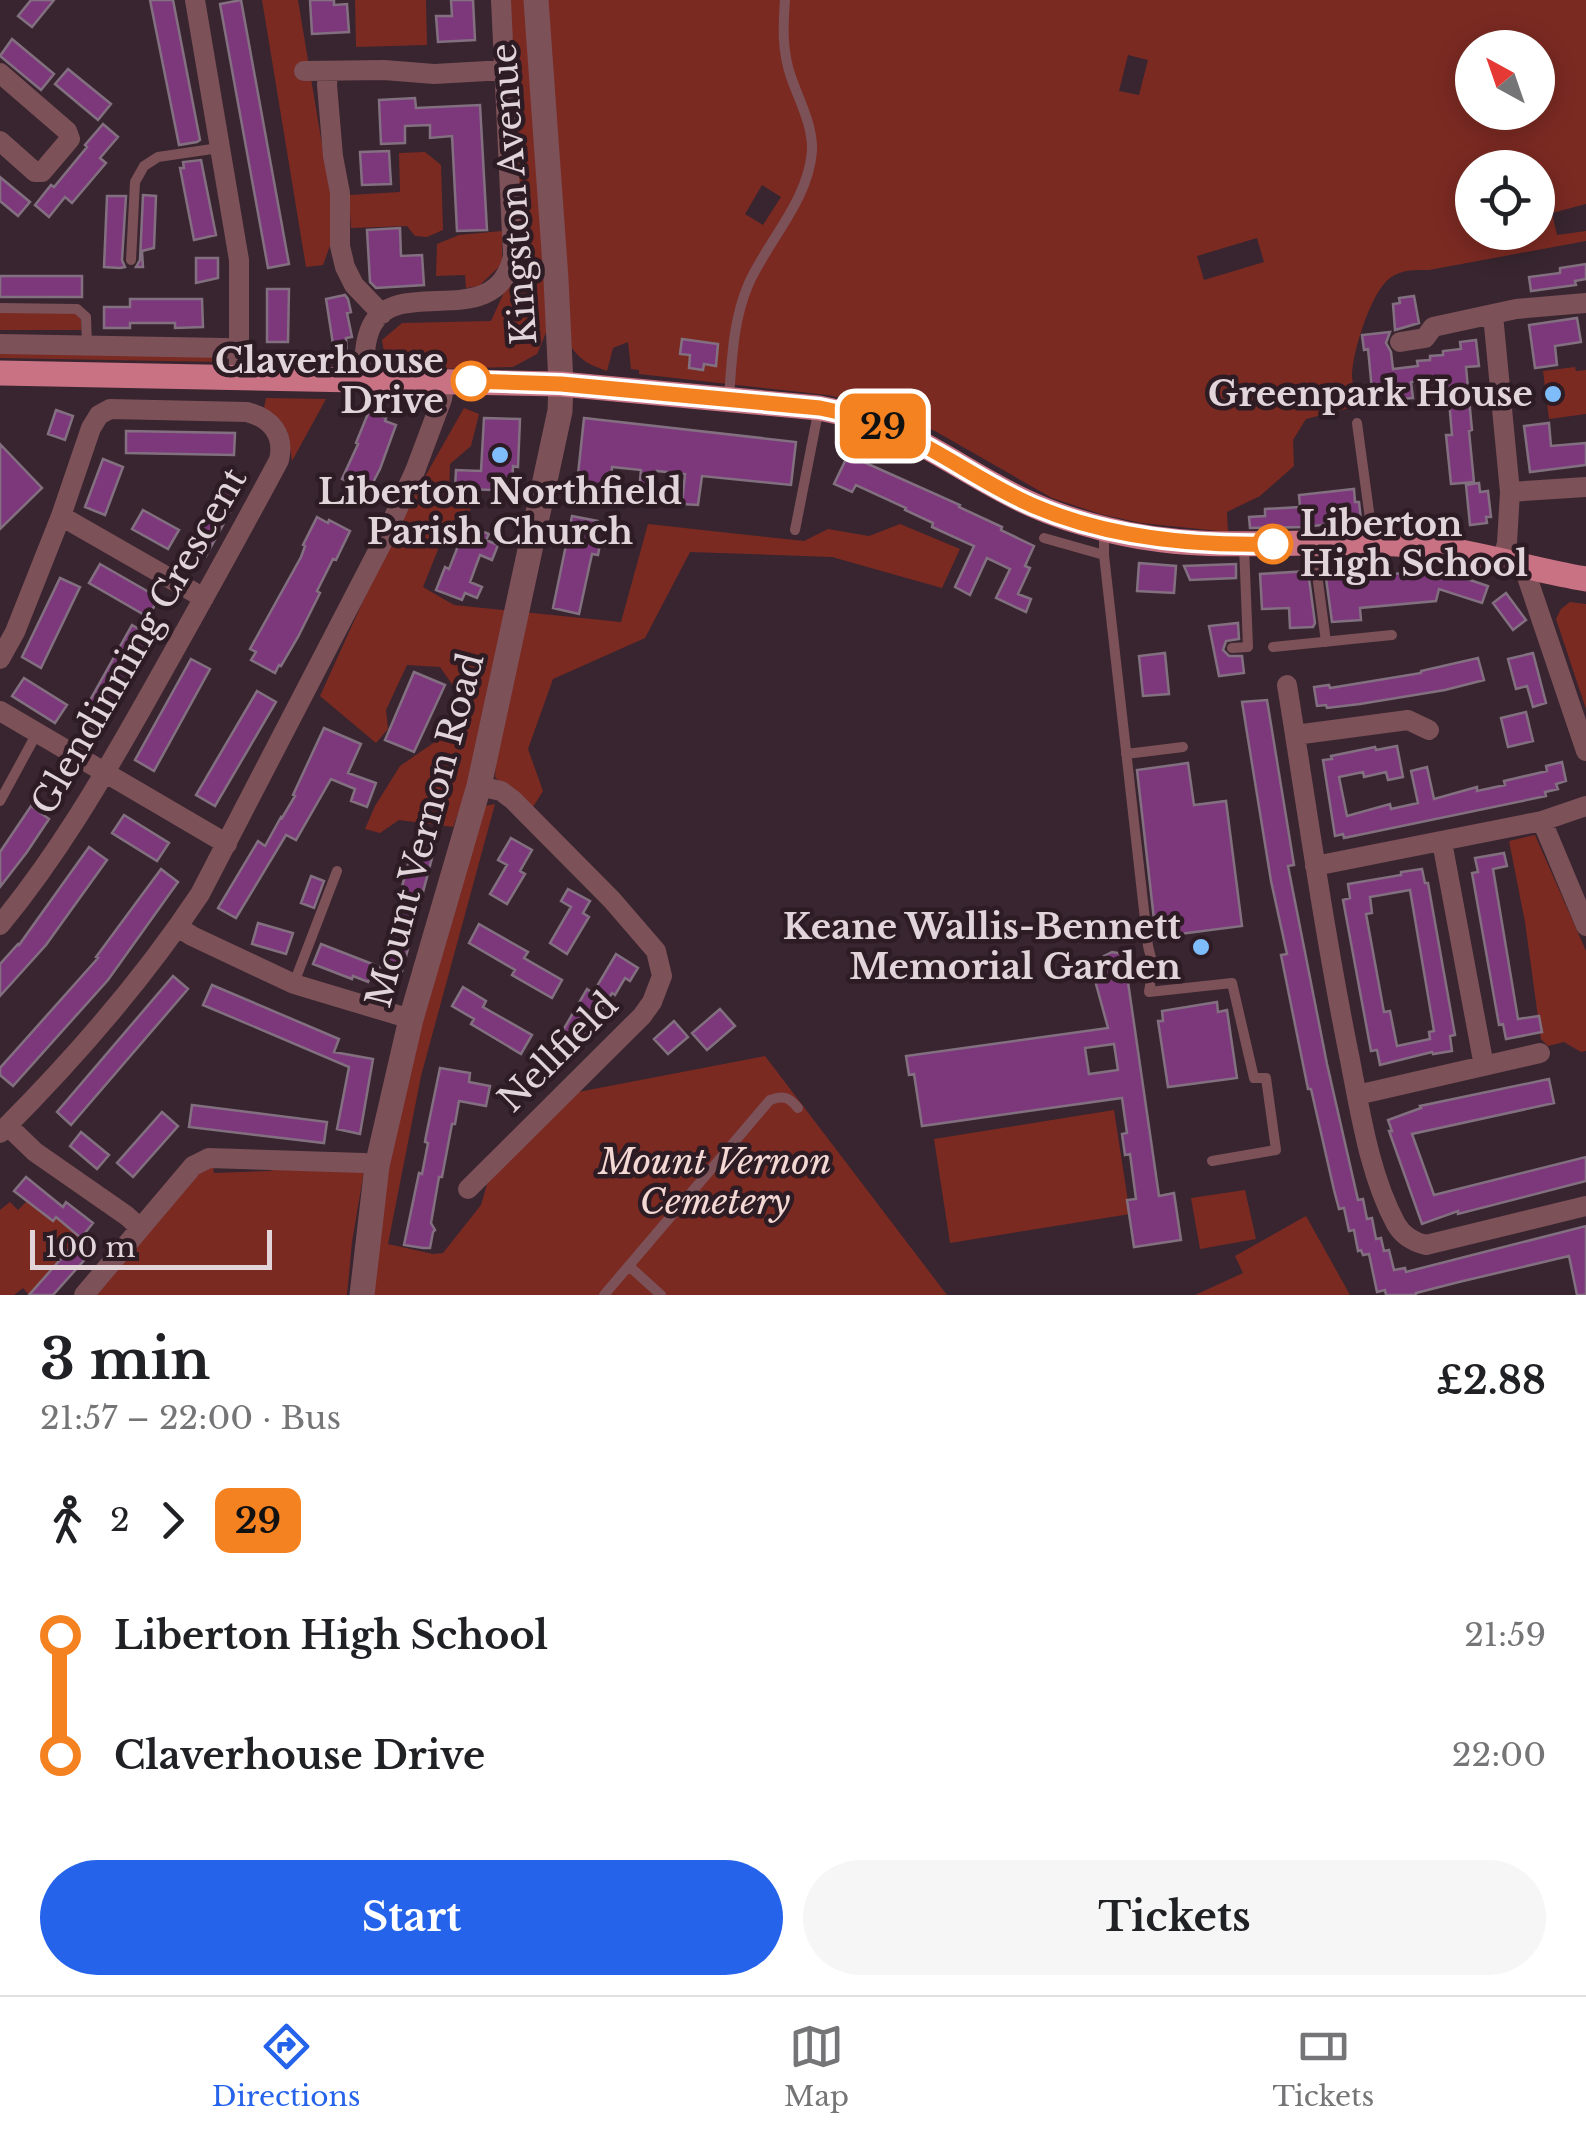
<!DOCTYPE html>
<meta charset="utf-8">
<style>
body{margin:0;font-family:"Libre Baskerville",serif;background:#f6f6f6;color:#202124;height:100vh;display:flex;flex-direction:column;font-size:38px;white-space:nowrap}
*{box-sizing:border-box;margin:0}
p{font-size:32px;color:#757577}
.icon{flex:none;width:55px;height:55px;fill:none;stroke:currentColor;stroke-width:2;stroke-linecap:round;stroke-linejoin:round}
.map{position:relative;height:1295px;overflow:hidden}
.side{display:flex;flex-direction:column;background:#fff;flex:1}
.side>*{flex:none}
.badge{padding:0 20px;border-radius:15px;font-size:35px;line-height:65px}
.needle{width:65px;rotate:320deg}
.controls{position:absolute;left:1455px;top:30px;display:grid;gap:20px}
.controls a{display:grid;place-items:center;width:100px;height:100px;border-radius:50%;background:#fff;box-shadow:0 5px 25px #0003;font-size:50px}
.scale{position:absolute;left:30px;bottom:25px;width:242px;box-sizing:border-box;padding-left:10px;border:5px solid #e2d5da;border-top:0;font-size:28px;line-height:35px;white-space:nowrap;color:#e2d5da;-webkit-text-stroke:8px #2e1c25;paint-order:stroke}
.map>.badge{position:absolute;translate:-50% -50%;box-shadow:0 0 0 5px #fff}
.legs{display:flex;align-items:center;gap:15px;height:110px;padding:0 40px;font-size:32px}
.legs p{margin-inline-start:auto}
.headline{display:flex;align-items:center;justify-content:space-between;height:170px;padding:0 40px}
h1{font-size:55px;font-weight:700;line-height:75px}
.primary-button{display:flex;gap:20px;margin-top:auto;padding:20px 40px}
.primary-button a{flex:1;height:115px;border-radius:60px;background:#2563eb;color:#fff;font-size:40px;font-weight:700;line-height:115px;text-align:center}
.primary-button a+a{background:#f6f6f6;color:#202124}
ul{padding:0 40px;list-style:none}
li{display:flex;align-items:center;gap:35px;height:120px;font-size:38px}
li i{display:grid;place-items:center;width:15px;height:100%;margin:0 12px;background:currentColor}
li i::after{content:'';width:25px;height:25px;margin:-12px;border:8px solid;border-radius:50%;background:#fff}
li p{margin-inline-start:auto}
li:first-child i{background:linear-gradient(#0000 50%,currentColor 0)}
li:last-child i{background:linear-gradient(currentColor 50%,#0000 0)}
.menu{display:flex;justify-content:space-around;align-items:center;height:140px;border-top:2px solid #e0e0e0;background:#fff;font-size:28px;color:#757577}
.menu a{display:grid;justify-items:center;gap:5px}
.menu .active{color:#2563eb}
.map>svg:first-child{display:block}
.green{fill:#7b2a22;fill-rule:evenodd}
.building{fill:#7d387b;stroke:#827080;stroke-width:2.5;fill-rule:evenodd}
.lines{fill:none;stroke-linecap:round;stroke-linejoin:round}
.service{stroke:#7c5158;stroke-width:10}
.minor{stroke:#7c5158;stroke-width:20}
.tertiary{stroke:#7c5158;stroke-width:25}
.primary{stroke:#c97283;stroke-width:25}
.line-1-casing{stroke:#fff;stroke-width:22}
.line-1{stroke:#f58220;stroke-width:15}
.stop-1-dot{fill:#fff;stroke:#f58220;stroke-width:5}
.poi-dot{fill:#7ebdf9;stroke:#2e1c25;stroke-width:4}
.labels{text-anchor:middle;stroke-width:9;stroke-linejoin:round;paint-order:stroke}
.street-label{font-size:35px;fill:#e2d5da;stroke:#2e1c25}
.stop-label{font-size:35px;font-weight:bold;fill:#e2d5da;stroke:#2e1c25;text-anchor:end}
.poi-label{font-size:35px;font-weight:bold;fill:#e2d5da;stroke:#2e1c25;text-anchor:end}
.park-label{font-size:35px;font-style:italic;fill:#f4d8d4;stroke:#2e1c25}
</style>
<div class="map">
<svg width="1586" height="1295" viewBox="0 0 1586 1295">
<rect width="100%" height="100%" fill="#38252f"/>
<path class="green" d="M262 0H298L336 229 323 265 306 267Z
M355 0H426L427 45 356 47Z
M508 0H528L548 328 537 354 513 367 401 370 385 358 382 340 402 323 491 321 516 266Z
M545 0H1586V204L1552 213 1557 235 1586 231V241L1429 270C1416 270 1402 269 1390 278 1371 292 1353 350 1352 374 1352 384 1356 396 1357 406L1306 419 1293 440 1294 466 1260 496 1227 512 1228 532 1141 523 1100 514 1052 498 935 431 866 403 827 395 639 374V370L631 369 628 342 613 348 607 371C592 366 581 361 571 347ZM1472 48H1538V112L1502 113 1475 119 1469 98 1472 96ZM1128 55 1148 60 1139 95 1119 91ZM1472 168H1538V232H1472ZM762 185 781 197 763 225 745 214ZM1257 238 1264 262 1204 280 1197 256Z
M425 152 441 165 443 230 427 237 415 236 407 226 351 228 349 195 400 192 399 153Z
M502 231V264L479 286 466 288 465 275 436 276 437 244 459 235Z
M0 312 75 313 81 319V330H0Z
M0 352 225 355 222 362 0 358Z
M1575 367 1576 371 1586 370V414L1549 419 1543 371Z
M266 398 326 399 292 461 288 435 264 408Z
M464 408 479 414 471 446 450 464 449 492 474 495 469 514 449 522 423 587 454 605 621 622 648 524 804 541 828 529 869 536 900 524 960 549 942 588 832 557 690 552 645 638 553 679 528 749 543 791 533 807 506 788 495 777 496 756 481 753 453 827 399 820 380 833 365 829 375 806 400 766 458 726 466 704 440 667 407 665 386 710 388 729 376 743 320 696 398 524Z
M1570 602 1586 604V709L1556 619 1561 609Z
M495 804 421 1076 388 1244 433 1254 443 1253 481 1205 488 1181 573 1093 765 1056 947 1295H371L378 1219 410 1064 485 806Z
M1535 835 1586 951V1051L1581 1052 1564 1042 1548 1046 1541 1039 1525 922 1509 841Z
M1114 1110 1130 1214 950 1243 934 1139Z
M213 1166 214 1173 271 1171 274 1166 364 1171 352 1242 347 1295H93L188 1180Z
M1245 1190 1256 1239 1200 1249 1191 1198Z
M27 1201 52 1221 56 1217 81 1238 31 1293 28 1294 23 1288 14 1295H0V1210L10 1202 18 1210Z
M1306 1216 1350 1295H1195L1243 1273 1235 1256Z"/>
<path class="building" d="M31 0H54L32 27 18 16Z
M150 0H173L200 140 197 142 179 145Z
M241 0 289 264 268 268 220 4Z
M310 0H334V5L347 4 349 32 312 34Z
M451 0H473L475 40 438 42 436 16H452Z
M12 39 54 74 41 90 0 56Z
M68 69 111 104 98 120 55 84Z
M415 98 416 108 480 105 487 230 457 231 452 136 430 138V125L405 126V143L381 144 379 100Z
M103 124 118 137 100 158 106 163 72 203 65 197 49 217 35 205 51 185 54 187 87 147 85 145Z
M389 151 391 184 362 185 360 152Z
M201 160 216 235 194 240 180 168H184L183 162Z
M0 177 30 202 18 216 0 201Z
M143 195 156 196 154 248 142 251 143 267H136L140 260Z
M107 196H126L122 260 125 267 120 268 104 267Z
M400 228 401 256 422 255 424 285 376 288 370 282 367 230Z
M196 258H218V278L196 283Z
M1586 264V279L1575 281 1576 285 1531 291 1529 277 1560 273V268Z
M0 276H82V297H0Z
M267 289H289L288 342H267Z
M345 295 348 299 351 312 347 313 352 337 346 338 347 354 335 357 326 299Z
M1414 296 1419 323 1395 330 1393 304 1400 303 1399 298Z
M130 299H202L203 327 175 328V323H130V328H104V307H130Z
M1577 318 1581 342 1555 346 1557 365 1535 368 1529 325Z
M1390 332 1386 343 1391 352 1393 369 1418 366 1417 361 1430 360V356L1443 355V351L1461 349 1460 342 1476 340 1479 366 1466 367 1472 430 1469 431 1474 482 1451 484 1446 435H1452L1447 378 1411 382 1413 398 1399 399 1397 388 1372 390 1368 349 1364 350 1362 335Z
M682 339 718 344 716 366 704 364 703 370 689 368 690 355 680 354Z
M56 410 73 416 65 440 48 434Z
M369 411 386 418 385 421 396 425 380 469 367 494 351 487 353 484 342 479 358 444 356 443Z
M484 418 520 419 518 467 513 466 512 485 497 484 496 490 455 489 456 470 481 471Z
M584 418 796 442 791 485 702 476 698 505 682 504 685 474 657 471 654 502 638 501 641 470 612 467 610 497 576 493Z
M1549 423 1551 446 1586 443V465L1530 472 1524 426Z
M126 431 235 433 234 455 126 453Z
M0 444 42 488 0 529Z
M848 455 960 505 959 507 1002 527 1001 530 1034 546 1025 566 1030 568 1018 594 1031 599 1026 612 996 598 1010 569 987 558 970 595 955 587 974 546 932 527 933 523 905 510 906 508 856 485 852 492 834 484Z
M103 459 123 467 105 515 85 507Z
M223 482 241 492 206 556 187 545Z
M1479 483 1480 492 1488 491 1491 517H1486L1487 523 1470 525 1466 485Z
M1354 489 1355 502H1359L1361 520 1305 527 1250 528 1249 517 1265 516V509L1300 507 1299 495Z
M143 510 179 530 168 549 132 529Z
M572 516 598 521 595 538 601 539 598 555 592 554 579 614 553 608Z
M317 517 328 523 329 520 350 531 336 560 333 559 317 591 320 593 298 637 281 666 279 665 275 673 251 660 256 652 250 649 301 557 305 546 303 545Z
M463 524 489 534 486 540 498 545 492 560 480 555 470 582 482 587 477 598 465 593 462 600 436 590 445 567 449 569 458 546 455 544Z
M1139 563 1176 566 1174 593 1137 591Z
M100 564 159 598 148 617 89 583Z
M1236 564V578L1190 580 1184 566Z
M1358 569V577L1440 570 1488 586 1482 603 1439 589 1436 601 1360 608 1361 620 1332 622 1325 571Z
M1308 571 1315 623 1313 627 1290 628 1289 608 1262 609 1260 574Z
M60 578 80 587 41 668 22 657Z
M1506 593 1526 620 1513 630 1493 603Z
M1238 623 1239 639 1226 641 1223 650 1229 656H1242L1244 673 1219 676 1209 626Z
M132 625 151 636 98 731 79 720Z
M1165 653 1169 694 1143 696 1139 656Z
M1533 653 1546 703 1533 707 1527 686 1516 689 1508 659Z
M1478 658 1484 680 1445 690 1360 704 1327 708 1326 705 1317 706 1314 687 1329 685 1330 688 1421 673V671Z
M191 659 210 669 154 771 135 760Z
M414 672 445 685 414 752 385 740Z
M24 678 67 705 55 723 12 696Z
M257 691 276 702 215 806 196 795Z
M1267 700 1294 865 1288 866 1327 1064 1358 1200 1363 1199 1367 1219 1372 1218 1376 1239 1381 1238 1384 1251 1389 1250 1394 1270 1405 1268 1406 1272 1586 1226V1295H1577L1569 1256 1459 1282 1416 1293V1295H1386L1385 1290 1377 1292 1369 1254 1363 1255 1361 1250 1358 1251 1354 1230 1349 1231 1344 1208 1339 1209 1334 1190 1311 1089H1308L1281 955 1287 954 1271 881 1242 702Z
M1526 712 1533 741 1508 747 1501 718Z
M324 728 361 744 348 773 376 783 367 807 351 801 355 789 331 779 296 840 286 835 236 918 218 908 258 841 265 846 281 817 282 818 295 796 293 795Z
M1397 746 1403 777 1388 780 1386 772 1364 777 1363 772 1339 777 1347 816 1390 804 1391 809 1418 803 1411 771 1427 767 1434 799 1477 787V791L1505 785 1504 781 1547 771 1546 766 1562 762 1566 781 1556 784 1558 789 1545 792 1546 796 1344 838 1343 834 1335 836 1323 760 1332 759 1331 756 1375 747 1376 750Z
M1188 763 1194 805 1226 801 1242 926 1156 937 1137 770Z
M31 806 49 819 27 852 0 887V852Z
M124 815 169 843 157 861 112 833Z
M415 838 436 843 400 979 379 973Z
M511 838 532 850 520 871 525 874 507 904 490 894 507 865 498 860Z
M89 847 107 860 46 945 0 996V964L18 944 19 945Z
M1504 853 1507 866 1493 869 1518 1019 1539 1016 1542 1032 1506 1039 1503 1024 1499 1025 1472 873 1478 872 1475 858Z
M161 869 178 882 108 980 13 1086 0 1075V1068L98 958 96 957Z
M1422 869 1425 883H1428L1455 1035 1450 1036 1452 1051 1433 1054 1432 1052 1380 1065 1377 1050 1371 1051 1343 900 1350 898 1348 884 1401 875V872ZM1410 890 1434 1031 1429 1032 1430 1039 1397 1046 1390 1011 1384 1012 1366 914 1372 913 1370 897Z
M311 876 324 881 314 908 301 903Z
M568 889 590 901 583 913 589 917 567 954 550 943 571 907 561 901Z
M258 923 293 933 286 954 252 944Z
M479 924 528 952 524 958 562 980 552 998 512 975 515 970 469 943Z
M321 944 375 965 368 982 353 976 352 979 313 964Z
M1112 952 1129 955 1136 967V981L1128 982 1159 1196 1174 1193 1181 1240 1134 1247 1127 1200 1136 1199 1130 1154 1125 1155 1122 1134 1127 1133 1122 1098 922 1126 914 1074 909 1075 906 1056 1108 1028 1093 973 1096 960ZM1114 1044 1118 1070 1089 1074 1085 1048Z
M616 954 638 968 630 981 625 978 615 995 612 993 573 1055 555 1044 587 989 593 993Z
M173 976 188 989 71 1125 57 1112Z
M212 985 339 1039 334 1052 373 1059 360 1134 337 1129 349 1067 203 1005Z
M463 987 486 1001 483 1007 532 1035 521 1054 471 1024 474 1019 452 1006Z
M1217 1002 1218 1012 1227 1010 1237 1078 1168 1087 1158 1021H1163L1162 1011Z
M720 1009 735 1026 707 1050 692 1033Z
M674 1021 688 1037 668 1054 654 1039Z
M440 1068 470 1073 469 1082 490 1086 486 1106 459 1101 455 1124H452L442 1177H439L431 1223 435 1230 433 1232 430 1248H423L404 1245 419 1173 422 1174 428 1143 425 1142 426 1136Z
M1549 1079 1554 1103 1412 1134 1434 1195 1586 1157V1181L1458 1214V1211L1422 1224 1389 1131H1392L1388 1120 1421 1108 1420 1106Z
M192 1105 327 1122 324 1143 189 1127Z
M162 1112 178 1126 133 1177 117 1163Z
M81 1132 109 1155 97 1169 70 1146Z
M26 1177 63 1207 66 1202 93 1223 81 1238 56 1217 53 1221 14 1191Z
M74 1244 88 1256 53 1295H29Z"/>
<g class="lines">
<path class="service" d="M131 260 135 182 144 166 158 157 219 148
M0 308 77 309 86 317 87 346
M729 397C732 359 733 319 749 283 769 239 808 201 812 151 813 125 799 100 791 77 782 51 783 27 785 0
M1357 423 1373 541
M795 530 819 408
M1107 531 1104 541V555L1148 946 1153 966 1149 992 1232 983 1254 1078H1266L1276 1150 1212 1161
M1044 538 1104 555
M1313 544 1326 642
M1273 647 1392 635
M1232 648 1248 647 1244 546
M1126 754 1183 747
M0 801 37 733
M294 983 337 871
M629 1266 661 1295
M604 1295 770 1100C783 1095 789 1097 798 1108"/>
<path class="minor" d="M195 0 239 260V378
M304 71 384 70 434 74 505 70
M328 72 327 85 333 156 340 193V246L345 267 354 285 382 314
M0 73 67 131 70 139 42 172H35L0 141
M1493 315 1510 492 1507 543 1502 562
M1400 342 1425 338 1433 327 1516 309 1586 303
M0 344 225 348 238 350
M364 379C364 363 364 340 372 325 400 274 496 334 513 256L501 0
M1510 492 1586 487
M61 516 204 598
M1524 568 1586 751
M0 659 15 632 61 516 91 428 99 415 110 409 247 412C271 418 285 435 279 460 236 541 191 621 146 701 102 779 57 856 0 925
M1287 685C1307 808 1324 932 1349 1055 1360 1110 1369 1174 1396 1224 1403 1236 1413 1242 1426 1245L1586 1206
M0 711 227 844
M1295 735 1408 720 1429 730
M1542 821 1586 926
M1442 842 1484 1066
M1315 866 1542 821 1586 806
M178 927 192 936 294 984 411 1019
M1357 1095 1540 1053
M8 1126 35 1152 127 1216 140 1228
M0 1133C73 1060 143 980 200 894L382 543 415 471 442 399 445 381
M468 1189 642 1016 652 1002 662 976 656 951 612 900 513 800 501 791 479 786
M84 1295 193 1166 209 1158 364 1163 377 1166"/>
<path class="tertiary" d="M362 1295 377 1166 411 1019 479 786 560 411 561 384 556 279 536 0"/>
<path class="primary" d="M0 373 561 384 819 408C844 413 869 419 892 429 941 451 984 484 1033 505 1055 515 1081 523 1105 529 1209 557 1316 535 1422 546 1478 552 1531 570 1586 579"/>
</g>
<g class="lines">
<g class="line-1-casing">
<path id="line-1" d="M471 381 561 384 820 408C844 413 869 419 893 430 941 451 985 485 1034 506 1109 538 1192 546 1273 544"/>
</g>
<use href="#line-1" class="line-1"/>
</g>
<g class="stop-1-dot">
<circle cx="471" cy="381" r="18"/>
<circle cx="1273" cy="544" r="18"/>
</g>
<g class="poi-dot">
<circle cx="1553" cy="394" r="10"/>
<circle cx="500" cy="455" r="10"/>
<circle cx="1201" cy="947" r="10"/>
</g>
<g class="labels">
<g class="street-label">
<text transform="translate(514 194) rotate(-94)" y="12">Kingston Avenue</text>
<text transform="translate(139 641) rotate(-60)" y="12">Glendinning Crescent</text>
<text transform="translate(425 830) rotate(-75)" y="12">Mount Vernon Road</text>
<text transform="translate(558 1052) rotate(-45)" y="12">Nellfield</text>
</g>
<g class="stop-label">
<text x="444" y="373">Claverhouse<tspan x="444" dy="40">Drive</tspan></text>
<text x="1300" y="536" text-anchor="start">Liberton<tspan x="1300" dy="40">High School</tspan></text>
</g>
<g class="poi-label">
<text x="1533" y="406">Greenpark House</text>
<text x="500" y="504" text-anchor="middle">Liberton Northfield<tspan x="500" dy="40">Parish Church</tspan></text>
<text x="1181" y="939">Keane Wallis-Bennett<tspan x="1181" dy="40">Memorial Garden</tspan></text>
</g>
<g class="park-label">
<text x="715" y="1174">Mount Vernon<tspan x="715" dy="40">Cemetery</tspan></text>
</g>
</g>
</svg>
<div class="controls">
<a><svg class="needle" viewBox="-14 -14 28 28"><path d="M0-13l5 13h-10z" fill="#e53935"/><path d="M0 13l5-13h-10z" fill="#757577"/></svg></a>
<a><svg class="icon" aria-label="locate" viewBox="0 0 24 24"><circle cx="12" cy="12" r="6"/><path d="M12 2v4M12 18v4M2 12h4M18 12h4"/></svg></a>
</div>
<div class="scale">100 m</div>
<b class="badge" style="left:883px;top:426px;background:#f58220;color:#111">29</b>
</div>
<section class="side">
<div class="headline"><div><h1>3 min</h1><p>21:57 – 22:00 · Bus</p></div><b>£2.88</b></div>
<div class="legs"><svg class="icon" aria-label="walk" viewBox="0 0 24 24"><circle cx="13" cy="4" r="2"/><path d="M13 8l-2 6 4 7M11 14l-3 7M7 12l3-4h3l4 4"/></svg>2<svg class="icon" aria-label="forward" viewBox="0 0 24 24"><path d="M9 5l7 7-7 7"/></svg><b class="badge" style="background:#f58220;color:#111">29</b></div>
<ul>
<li><i style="color:#f58220"></i><b>Liberton High School</b><p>21:59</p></li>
<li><i style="color:#f58220"></i><b>Claverhouse Drive</b><p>22:00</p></li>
</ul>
<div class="primary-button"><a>Start</a><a>Tickets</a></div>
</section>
<nav class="menu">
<a class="active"><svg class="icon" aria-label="directions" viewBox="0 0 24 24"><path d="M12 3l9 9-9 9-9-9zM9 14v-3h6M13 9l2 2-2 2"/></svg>Directions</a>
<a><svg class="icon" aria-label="map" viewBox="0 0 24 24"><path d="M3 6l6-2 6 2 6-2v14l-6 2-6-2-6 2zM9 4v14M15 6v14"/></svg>Map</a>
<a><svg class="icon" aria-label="tickets" viewBox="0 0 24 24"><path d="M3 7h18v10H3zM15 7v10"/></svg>Tickets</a>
</nav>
